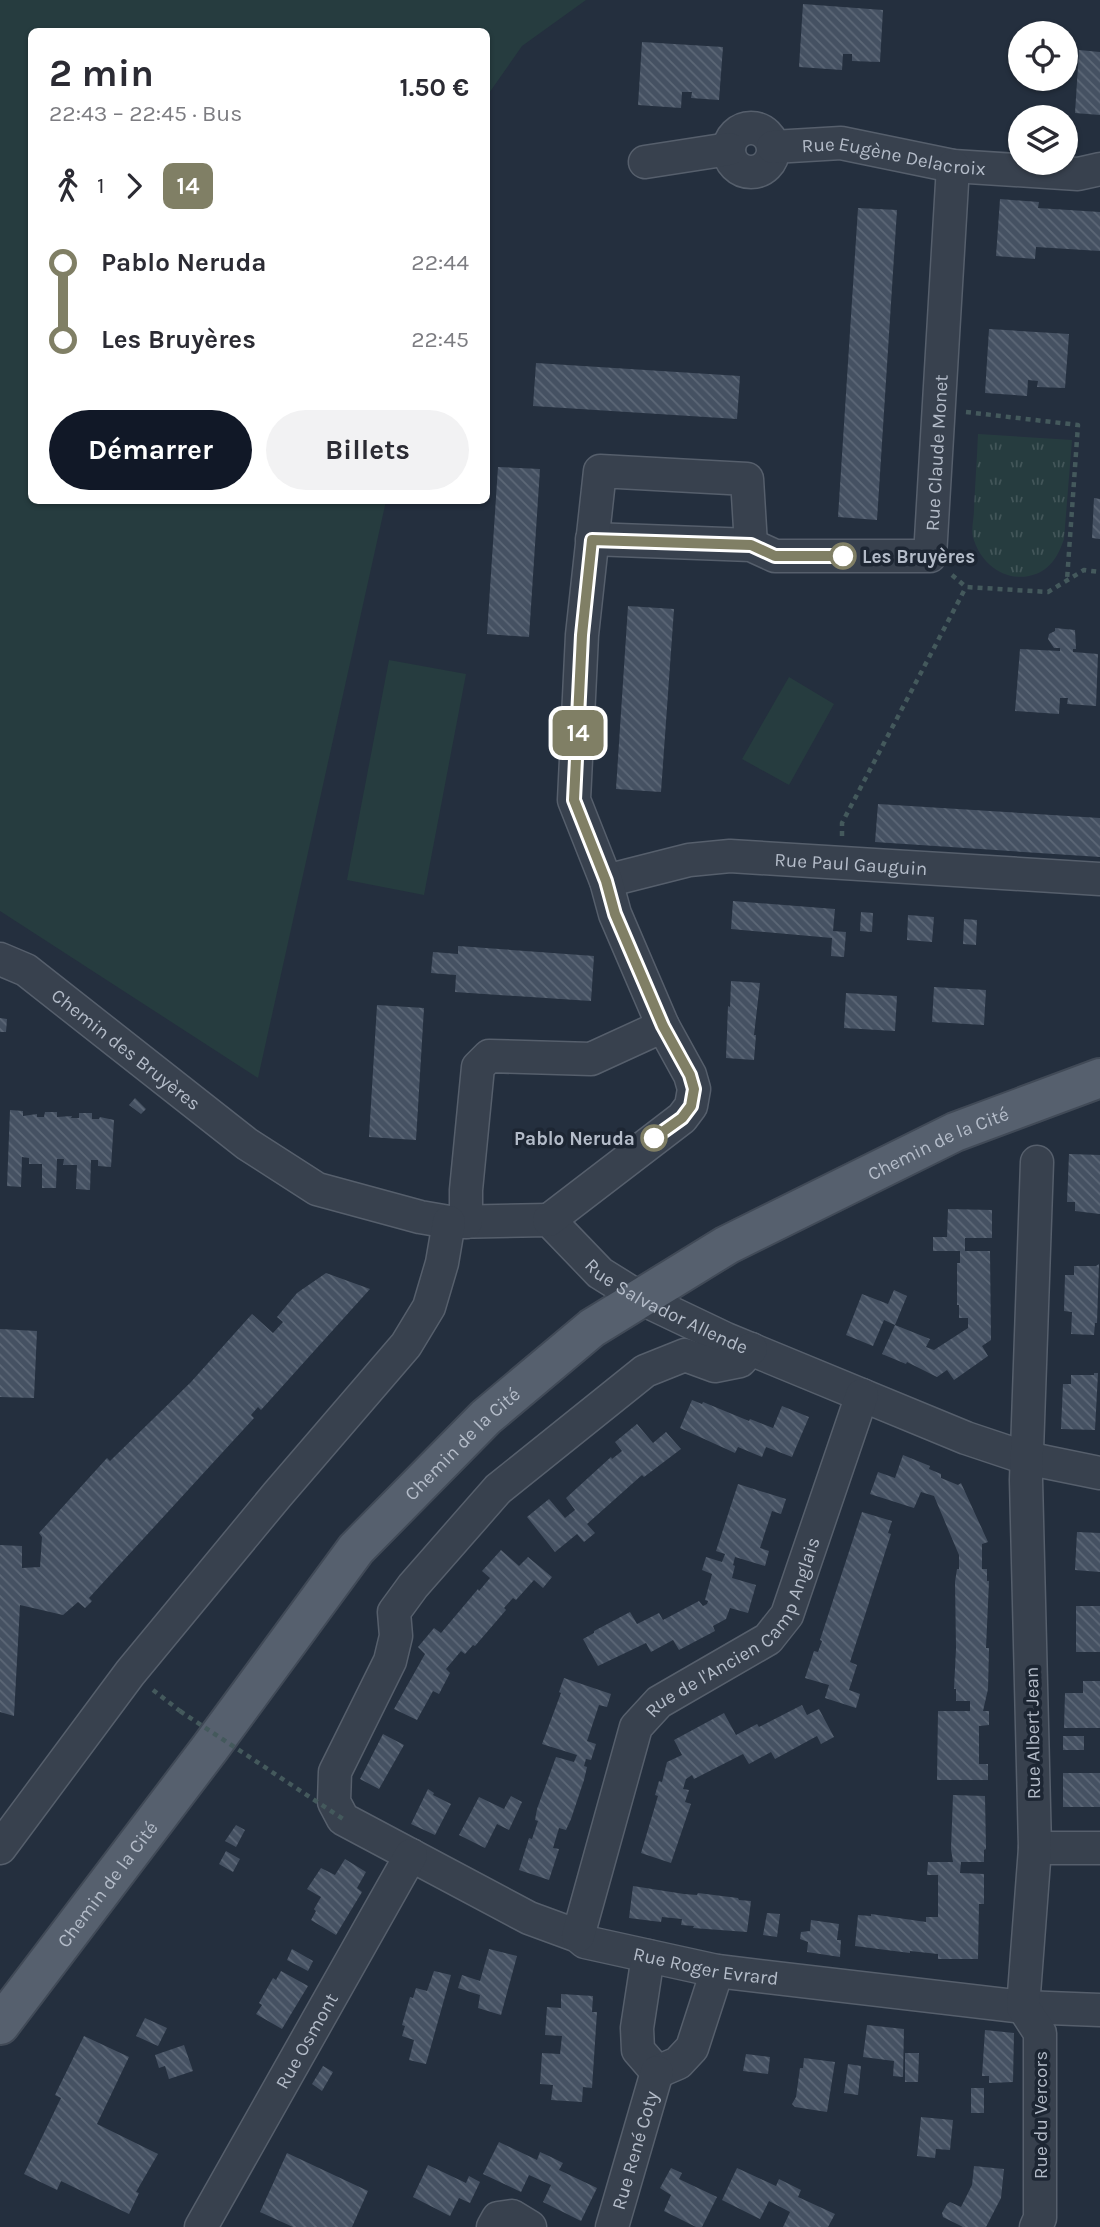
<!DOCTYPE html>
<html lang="fr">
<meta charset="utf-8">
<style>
body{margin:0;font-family:Karla,sans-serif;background:#f2f2f3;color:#2b2b33;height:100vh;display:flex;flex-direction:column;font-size:26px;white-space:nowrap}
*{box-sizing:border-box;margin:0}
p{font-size:23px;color:#7c7c81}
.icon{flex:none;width:38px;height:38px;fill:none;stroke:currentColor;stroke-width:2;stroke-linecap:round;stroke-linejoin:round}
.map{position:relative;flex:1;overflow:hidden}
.panel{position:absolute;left:28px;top:28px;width:462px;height:476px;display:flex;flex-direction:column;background:#fff;border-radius:10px;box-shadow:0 2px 5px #0004}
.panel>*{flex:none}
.badge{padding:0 14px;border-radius:10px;font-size:24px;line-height:46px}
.tools{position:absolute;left:1008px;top:21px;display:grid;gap:14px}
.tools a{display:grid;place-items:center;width:70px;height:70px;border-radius:50%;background:#fff;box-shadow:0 2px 5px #0004;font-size:35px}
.map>.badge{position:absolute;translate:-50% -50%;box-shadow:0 0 0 4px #fff}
.legs{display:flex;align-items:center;gap:10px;height:77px;padding:0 21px;font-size:23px}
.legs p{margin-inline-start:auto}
.summary{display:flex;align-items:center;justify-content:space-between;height:119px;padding:0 21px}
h1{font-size:38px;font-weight:700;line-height:52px}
.primary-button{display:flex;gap:14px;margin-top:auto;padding:14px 21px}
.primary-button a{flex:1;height:80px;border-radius:42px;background:#111827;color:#fff;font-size:28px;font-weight:700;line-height:80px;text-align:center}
.primary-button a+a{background:#f2f2f3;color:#2b2b33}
ul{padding:0 21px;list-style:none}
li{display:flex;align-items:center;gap:24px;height:77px;font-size:26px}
li i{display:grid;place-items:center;width:10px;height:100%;margin:0 9px;background:currentColor}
li i::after{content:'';width:18px;height:18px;margin:-9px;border:5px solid;border-radius:50%;background:#fff}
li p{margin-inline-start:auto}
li:first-child i{background:linear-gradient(#0000 50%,currentColor 0)}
li:last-child i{background:linear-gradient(currentColor 50%,#0000 0)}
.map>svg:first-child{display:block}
.grass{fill:#263c3f}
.park{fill:url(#park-tufts)}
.building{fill:url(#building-back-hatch)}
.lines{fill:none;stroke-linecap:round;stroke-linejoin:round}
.minor-casing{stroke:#565f6c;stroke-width:35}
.major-casing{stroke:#414a57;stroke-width:42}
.path{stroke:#44595c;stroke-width:4.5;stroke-dasharray:5 5;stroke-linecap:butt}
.minor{stroke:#38414e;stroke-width:32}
.major{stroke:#56606e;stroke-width:38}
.path-bridge{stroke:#44595c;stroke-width:4.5;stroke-dasharray:5 5;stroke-linecap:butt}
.line-1-casing{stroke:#fff;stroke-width:16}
.line-1{stroke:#807f65;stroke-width:10}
.stop-1-dot{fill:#fff;stroke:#807f65;stroke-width:3.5}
.labels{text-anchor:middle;stroke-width:7;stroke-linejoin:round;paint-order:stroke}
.street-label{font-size:19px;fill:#b4bcc9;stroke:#1d2633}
.stop-label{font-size:19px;font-weight:bold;fill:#b4bcc9;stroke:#1d2633;text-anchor:start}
</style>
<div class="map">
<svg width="1100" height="2227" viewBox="0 0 1100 2227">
<defs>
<pattern id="park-tufts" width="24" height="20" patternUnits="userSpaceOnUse" patternTransform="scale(1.75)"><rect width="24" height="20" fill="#263c3f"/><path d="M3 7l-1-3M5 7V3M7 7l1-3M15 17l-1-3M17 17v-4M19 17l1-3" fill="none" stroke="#435659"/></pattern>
<pattern id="building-back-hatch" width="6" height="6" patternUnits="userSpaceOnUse" patternTransform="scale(1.75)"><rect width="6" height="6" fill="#455162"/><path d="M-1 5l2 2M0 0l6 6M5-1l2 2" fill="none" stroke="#5d6877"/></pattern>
</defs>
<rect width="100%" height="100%" fill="#242f3e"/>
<path class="grass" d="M0 0H586L522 46 487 96 486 32H32V500L386 501 258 1078 0 911Z
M389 660 466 674 424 895 347 880Z
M789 677 834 704 789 785 742 759Z"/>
<path class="park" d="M978 434 1072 440 1064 539C1058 557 1049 572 1029 576 1003 581 980 563 973 537 971 529 974 518 974 510 975 485 977 459 978 434Z"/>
<path class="building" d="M803 4 883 10 880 62 852 61V54H843L842 70 799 67Z
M642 42 723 47 719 100 691 98 692 92H682L681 108 638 105Z
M1079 50 1100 52V115L1075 113Z
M1000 199 1039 202 1038 208 1100 212V251L1036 247 1035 259 996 256Z
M858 208 897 210 877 520 838 517Z
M989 329 1069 334 1065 388 1037 387 1038 381 1028 380 1027 396 985 393Z
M536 363 740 376 737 419 533 406Z
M498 467 540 469 529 637 487 634Z
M1094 498 1100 499V539L1092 538Z
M628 606 674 609 661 792 616 789Z
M1055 628 1075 630 1076 649H1073V652L1098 654 1096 706 1067 704 1068 698H1060L1059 714 1015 711 1020 649 1060 651V648H1054L1048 639 1049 634 1055 631Z
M878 804 1100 818V857L875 842Z
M733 901 835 909 833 931 846 932 844 957 831 956 832 938 731 929Z
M861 912 873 913 872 932 860 931Z
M908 915 934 917 932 942 907 940Z
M964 919 977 920 976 945 963 944Z
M458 946 594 956 591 1001 455 992 456 975 431 973 433 952 458 954Z
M731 981 760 983 754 1035H756L754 1060 726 1058 728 1006 730 1007Z
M934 987 986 990 984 1025 932 1022Z
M846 993 897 996 895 1031 844 1028Z
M377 1005 424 1008 416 1140 369 1137Z
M0 1018 7 1019 6 1032H0Z
M135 1098 146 1109 141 1114 129 1105Z
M10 1110 23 1111V1116L37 1114V1117H44L45 1112H57V1117L72 1116 71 1118H79V1113H92V1119H99L100 1117 114 1120 111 1167 98 1166V1160H91L90 1190 76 1189 77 1165H63L64 1159H57L56 1188H42V1164H29V1158L22 1157 21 1187 7 1186Z
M1069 1154 1100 1155V1214L1075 1211V1202H1067Z
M948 1209 992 1210V1238H965V1251H990L991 1340 982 1346 988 1356 954 1380 947 1370 937 1377 907 1362 906 1364 882 1354 895 1325 884 1320 873 1346 846 1335 862 1294 888 1304 894 1290 907 1296 895 1325 930 1339 926 1347 934 1350 968 1328V1318H959V1305H957V1263H960V1251H933V1237H947Z
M1099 1264 1097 1323H1095L1094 1335 1071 1334 1072 1312 1064 1311 1065 1275H1074V1266H1096Z
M326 1273 370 1289 261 1410 258 1407 251 1415 254 1418 89 1598 92 1601 85 1608 78 1602 63 1615 20 1605 14 1716 0 1712V1545L22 1546V1568L40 1567 42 1537 39 1533 107 1458 110 1461 191 1382 252 1314 273 1333 283 1322 277 1317 297 1293Z
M0 1329 37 1331 34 1398 0 1397Z
M1094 1373H1098L1095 1430 1061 1429 1063 1384H1071V1375H1094Z
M692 1400 702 1404 703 1402 749 1421 750 1419 773 1428 782 1406 809 1417 792 1457 766 1447 762 1457 738 1447 735 1453 680 1428Z
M637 1424 653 1443 666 1432 681 1449 644 1477 642 1475 587 1524 595 1533 584 1542 577 1534 555 1552 527 1517 549 1499 565 1518 575 1510 566 1498 611 1457 612 1459 622 1451 615 1442Z
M903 1455 930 1466 929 1469 941 1474V1478L958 1485 961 1483 988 1542 982 1544V1569H987V1581H989L986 1648H989L988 1689 983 1711H989V1725L979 1726V1764H988V1780H937L938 1711H970V1701H956V1689H954L956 1648 955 1582 957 1569H959V1555L934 1496 921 1492 914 1508 870 1494 878 1472 895 1478Z
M738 1484 786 1499 781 1514 772 1511 760 1548 769 1551 765 1566 735 1557 733 1565 735 1566 732 1578 756 1585 748 1613 730 1608 726 1619 713 1626 715 1631 679 1650 673 1640 651 1652 646 1643 598 1666 583 1639 594 1633V1631L630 1612 637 1624 659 1613 663 1620 699 1601 703 1606 707 1604 708 1601 705 1600 712 1574 702 1570 706 1557 722 1562 725 1554 716 1551Z
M862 1512 892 1521 888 1533 891 1534 850 1662 857 1665 849 1690 860 1694 856 1708 825 1698 829 1685 805 1678 814 1651 818 1652 822 1641 820 1640Z
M1077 1532 1100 1533V1572L1075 1570Z
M501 1550 519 1566 528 1557 552 1577 543 1588 534 1580 516 1600 513 1598 504 1608 506 1610 475 1646 473 1645 465 1654 461 1651 446 1669 450 1673 439 1694 433 1691 417 1720 394 1709 425 1654 418 1647 434 1628 441 1633 478 1589 479 1591 490 1578 482 1571Z
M1076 1606H1100V1652H1076Z
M564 1678 611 1694 607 1707 599 1705 587 1741 596 1744 591 1760 586 1759 584 1766 587 1767 584 1780 571 1819 566 1830 559 1828 553 1848 559 1849 549 1880 519 1870 529 1838 532 1839 538 1821 535 1820 537 1809 556 1757 574 1762 577 1755 542 1744 561 1693 559 1692Z
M1083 1681H1100V1728H1064L1065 1693H1083Z
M802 1705 807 1715 819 1709 834 1737 821 1744 817 1736 775 1759 771 1752 749 1764 743 1754 694 1779 692 1775 686 1779 683 1789 689 1790 685 1802 691 1804 671 1863 641 1853 658 1796 655 1795 659 1781 662 1782 667 1762 682 1755 674 1740 724 1713 736 1735 757 1724 759 1727Z
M383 1734 404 1745 379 1789 360 1779Z
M1063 1736H1084V1750H1063Z
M1063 1773H1100V1807H1063Z
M428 1789 434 1793 433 1795 451 1804 435 1835 411 1824Z
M953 1795 985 1796 986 1849 984 1850V1862H961L960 1873 984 1874V1904H979L978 1959H938V1954L910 1951V1953L855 1946 858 1915 871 1916V1914L926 1922V1917H938V1875H927L928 1862H953L951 1849Z
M511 1796 522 1802 509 1830 497 1824 485 1848 459 1835 479 1797 504 1809Z
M236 1825 245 1830 236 1847 225 1841Z
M226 1851 240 1859 233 1872 219 1864Z
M345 1859 366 1872 357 1888 362 1892 336 1935 311 1920 316 1911 314 1909 321 1897 307 1889 321 1868 335 1875Z
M633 1886 684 1894 697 1895 698 1893 738 1898 739 1900 751 1901 747 1932 693 1928 694 1926 681 1925 682 1919 662 1917 661 1922 629 1918Z
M767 1913 780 1914 777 1937 763 1935Z
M811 1920 839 1924 837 1940H841L840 1957 807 1952 808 1942 800 1939 801 1932 810 1931Z
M292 1949 313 1961 308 1971 287 1960Z
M489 1949 517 1956 501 2015 478 2008 480 1995 458 1988 462 1975 480 1981Z
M281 1971 308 1986 282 2029 256 2014 262 2005 259 2003 273 1978 276 1980Z
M434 1971 451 1975 426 2064 409 2060 414 2040 402 2036 405 2026 402 2025 410 1997 413 1998 416 1988 427 1991Z
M561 1994 593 1996 592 2012H597L592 2088 583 2087 582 2102 551 2100 553 2085 540 2084 542 2053 560 2054 562 2036 545 2035 547 2007 561 2008Z
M145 2018 167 2028 158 2046 136 2036Z
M867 2025 904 2029 903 2077 893 2076 894 2061 863 2057Z
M985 2030 1014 2033 1013 2082 989 2083V2076H982Z
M84 2036 129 2057 97 2124 158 2154 136 2192 139 2193 129 2214 61 2181 57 2190 24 2174 61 2098 55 2095Z
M184 2045 193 2071 169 2079 165 2066 159 2068 155 2055Z
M905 2053H919L918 2082H905Z
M746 2054 770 2057 768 2074 743 2071Z
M804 2058 835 2062 827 2112 795 2107 792 2104 796 2097 800 2068H803Z
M848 2064 861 2066 858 2095 844 2093Z
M323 2066 333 2072 322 2091 312 2084Z
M971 2088H984V2113H971Z
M921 2117 953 2120 950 2150 936 2149 935 2158 917 2156Z
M499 2142 537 2160 540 2152 551 2157 563 2163 559 2170 597 2188 581 2221 543 2202 551 2185 529 2175 521 2192 483 2174Z
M287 2153 368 2191 352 2227H293L260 2212Z
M428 2165 466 2183 469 2176 480 2182 470 2203 459 2198 450 2216 413 2197Z
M974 2166 1004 2169 1001 2198 986 2227H963L943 2217 942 2213 947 2204 950 2202 961 2207 972 2185Z
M671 2168 682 2173 679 2179 717 2197 702 2227H696L664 2211 671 2195 660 2188Z
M737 2168 776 2186 779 2179 801 2190 798 2197 835 2214 828 2227H783L790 2212 769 2201 760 2219 722 2200Z"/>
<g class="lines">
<g class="minor-casing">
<g id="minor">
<circle cx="751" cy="150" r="22"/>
<path id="s1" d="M773 147 841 143 953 166 1078 174 1100 169"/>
<path d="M645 162 729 149"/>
<path id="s2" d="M592 539 751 545 775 556H930L953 166"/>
<path id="s3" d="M606 881 689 860 730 856 1100 879"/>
<path id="s4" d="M0 959 26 970 247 1144 317 1189 420 1217 449 1222 549 1220 600 1273 640 1298 726 1339 966 1438 1026 1458 1100 1473"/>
<path d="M549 1220 682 1118 691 1106 694 1089 690 1075 663 1026 615 914 606 881 574 800 582 635 600 471 747 479 751 545"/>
<path d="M466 1222V1190L478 1067 489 1056 591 1059 663 1026"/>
<path id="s5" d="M751 1349 740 1361 715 1366 685 1355 645 1371 498 1489 413 1586 394 1612 396 1636 390 1661 335 1772 334 1802 343 1819 529 1918 578 1936 585 1942 717 1971 1023 2007 1100 2010"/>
<path d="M0 1848 130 1673 277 1495 406 1345 429 1307 442 1263 449 1222"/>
<path d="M1035 1848H1100"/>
<path id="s6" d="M578 1936 636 1727 659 1702 768 1639 787 1615 862 1395"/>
<path d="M648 1956 637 2028 638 2050 657 2072"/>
<path d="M657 2072 678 2063 692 2048 717 1971"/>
<path id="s7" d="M201 2227 411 1855"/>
<path d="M493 2227 498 2218 512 2216 530 2227"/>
<path id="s8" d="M612 2227 657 2072"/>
<path d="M1036 2227 1040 2218V2033L1023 2007 1035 1848 1026 1480 1037 1162"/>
</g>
</g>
<g class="major-casing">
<g id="major">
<path id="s9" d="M0 2025 210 1748 356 1549 486 1417 592 1328 727 1245 955 1132 1100 1078"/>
</g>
</g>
<path class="path" d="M966 412 1078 425 1067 580
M952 575 966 587 1048 592 1084 570 1100 572
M842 836V823L966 587
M153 1690 180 1711"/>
<use href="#minor" class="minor"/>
<use href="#major" class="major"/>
<path class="path-bridge" d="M180 1711 343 1819"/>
</g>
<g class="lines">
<g class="line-1-casing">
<path id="line-1" d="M654 1138 682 1118 691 1106 694 1089 690 1075 663 1026 615 914 606 881 574 800 582 635 592 540 751 545 775 556H843"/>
</g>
<use href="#line-1" class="line-1"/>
</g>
<g class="stop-1-dot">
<circle cx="843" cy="556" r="12"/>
<circle cx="654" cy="1138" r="12"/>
</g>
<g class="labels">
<g class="street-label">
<text dy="7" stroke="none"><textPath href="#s1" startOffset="122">Rue Eugène Delacroix</textPath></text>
<text dy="7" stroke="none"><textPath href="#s2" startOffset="444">Rue Claude Monet</textPath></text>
<text dy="7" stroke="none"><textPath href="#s3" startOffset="248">Rue Paul Gauguin</textPath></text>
<text dy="7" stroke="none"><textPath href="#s4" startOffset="156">Chemin des Bruyères</textPath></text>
<text dy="7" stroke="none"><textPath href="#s9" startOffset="1311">Chemin de la Cité</textPath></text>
<text dy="7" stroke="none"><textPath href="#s4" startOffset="777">Rue Salvador Allende</textPath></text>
<text dy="7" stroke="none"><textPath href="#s9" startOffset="744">Chemin de la Cité</textPath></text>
<text dy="7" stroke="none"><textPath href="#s6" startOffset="362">Rue de l'Ancien Camp Anglais</textPath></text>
<text transform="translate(1032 1733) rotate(-91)" y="7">Rue Albert Jean</text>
<text dy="7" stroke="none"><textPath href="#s9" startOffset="177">Chemin de la Cité</textPath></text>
<text dy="7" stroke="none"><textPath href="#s5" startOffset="1085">Rue Roger Evrard</textPath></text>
<text dy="7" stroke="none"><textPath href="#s7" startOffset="214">Rue Osmont</textPath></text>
<text transform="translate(1040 2115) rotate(-90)" y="7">Rue du Vercors</text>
<text dy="7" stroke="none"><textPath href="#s8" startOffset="80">Rue René Coty</textPath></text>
</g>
<g class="stop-label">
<text x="862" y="563">Les Bruyères</text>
<text x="635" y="1145" text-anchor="end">Pablo Neruda</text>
</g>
</g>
</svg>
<div class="tools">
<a><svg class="icon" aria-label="locate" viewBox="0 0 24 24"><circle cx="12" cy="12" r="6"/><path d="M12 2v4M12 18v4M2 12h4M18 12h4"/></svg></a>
<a><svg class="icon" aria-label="layers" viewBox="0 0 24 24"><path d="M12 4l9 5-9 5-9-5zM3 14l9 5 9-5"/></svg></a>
</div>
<b class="badge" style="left:578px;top:733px;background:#807f65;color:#fff">14</b>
<section class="panel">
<div class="summary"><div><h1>2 min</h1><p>22:43 – 22:45 · Bus</p></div><b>1.50 €</b></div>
<div class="legs"><svg class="icon" aria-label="walk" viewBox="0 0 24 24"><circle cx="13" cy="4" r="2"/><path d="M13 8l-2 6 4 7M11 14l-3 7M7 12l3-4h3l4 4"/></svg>1<svg class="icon" aria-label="forward" viewBox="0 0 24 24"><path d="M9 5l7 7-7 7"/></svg><b class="badge" style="background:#807f65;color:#fff">14</b></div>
<ul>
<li><i style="color:#807f65"></i><b>Pablo Neruda</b><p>22:44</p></li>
<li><i style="color:#807f65"></i><b>Les Bruyères</b><p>22:45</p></li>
</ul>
<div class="primary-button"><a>Démarrer</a><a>Billets</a></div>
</section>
</div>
